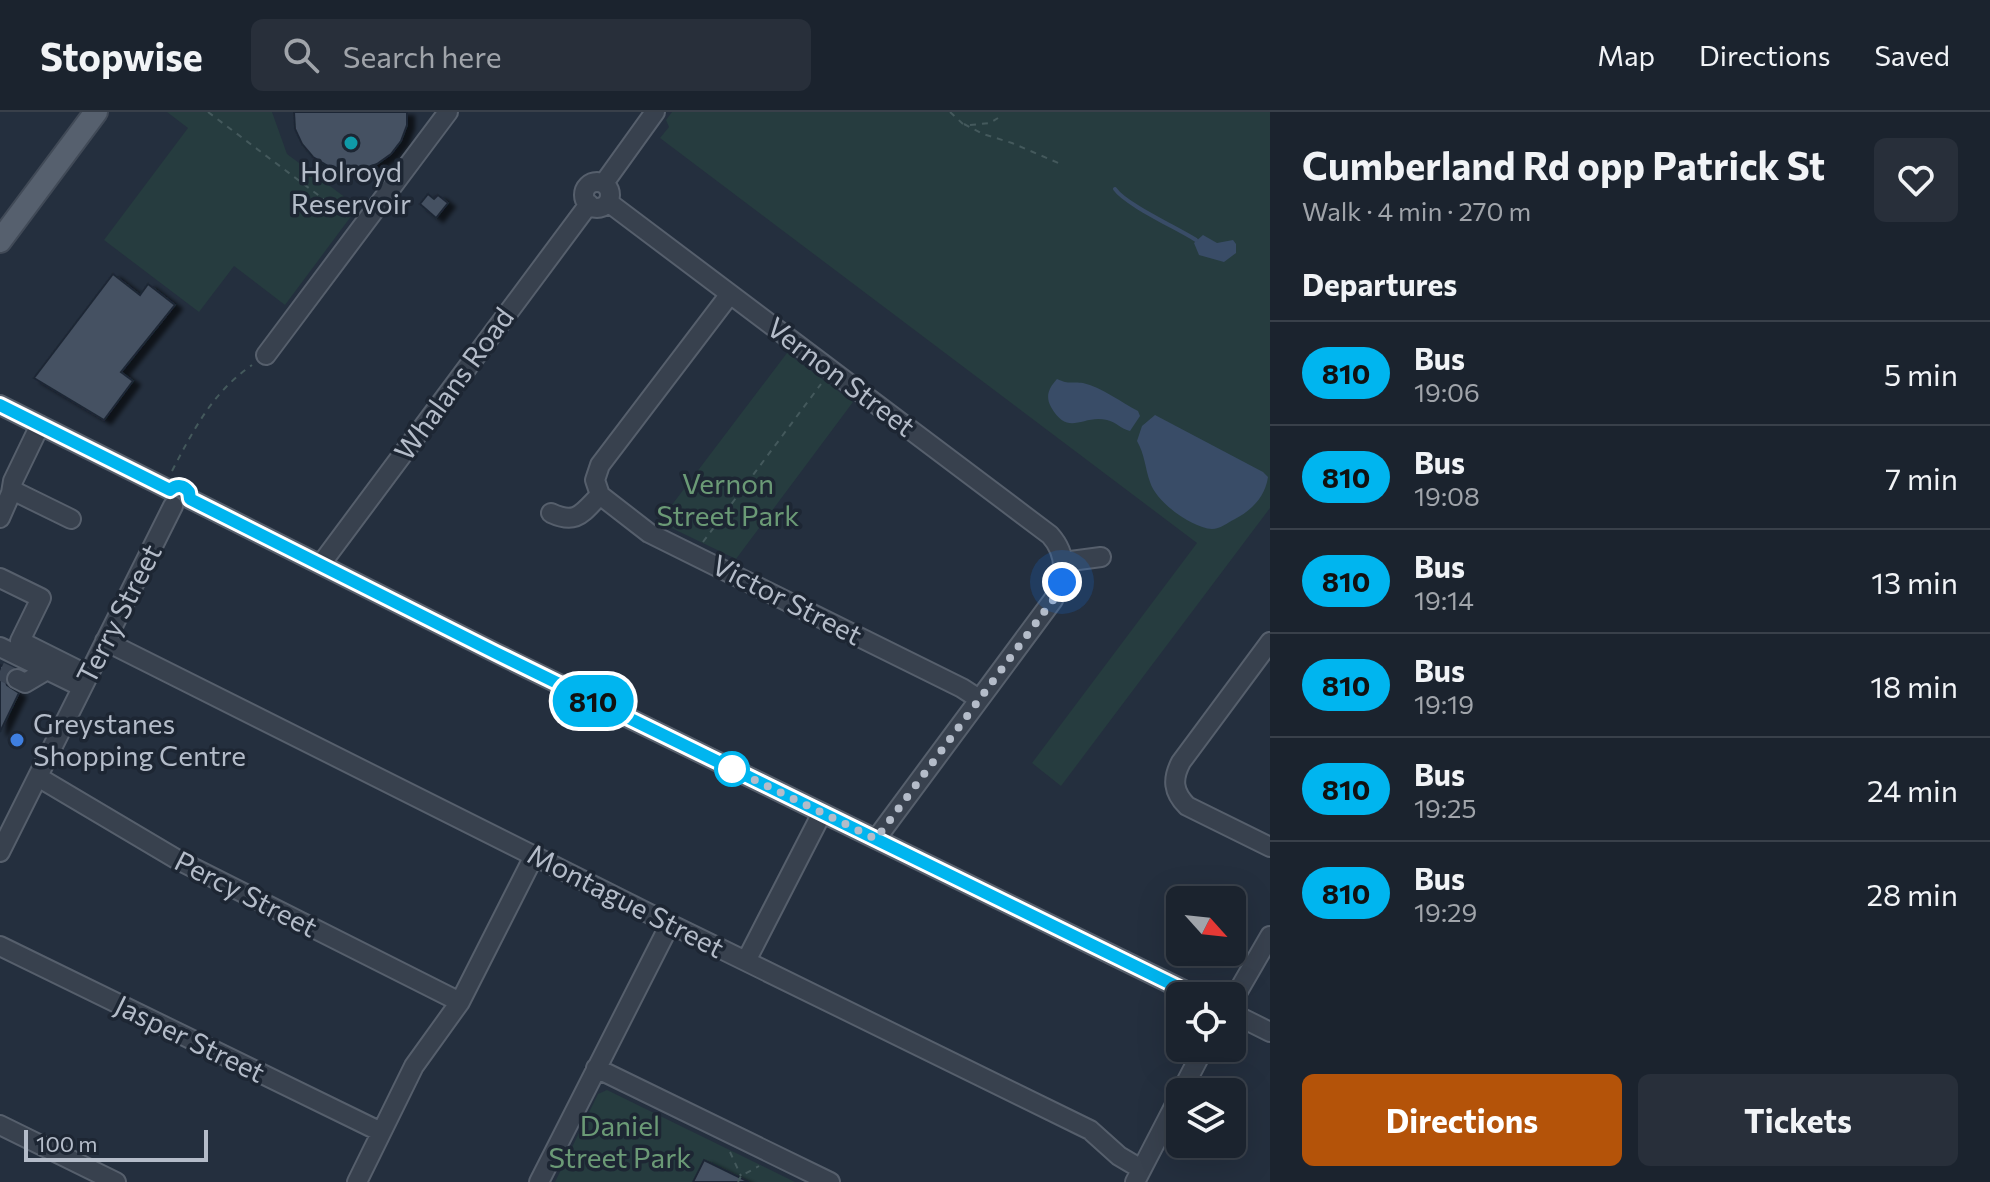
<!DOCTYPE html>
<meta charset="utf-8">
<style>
body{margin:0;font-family:Commissioner,sans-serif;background:#282f3a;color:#f1f3f6;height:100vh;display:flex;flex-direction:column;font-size:30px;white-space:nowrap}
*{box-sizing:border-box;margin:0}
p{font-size:26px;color:#a0a4aa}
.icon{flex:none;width:44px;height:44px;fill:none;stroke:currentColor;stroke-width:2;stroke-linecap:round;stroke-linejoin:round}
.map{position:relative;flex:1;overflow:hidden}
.sheet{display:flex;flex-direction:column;background:#1b232e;width:720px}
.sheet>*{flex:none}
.badge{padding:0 16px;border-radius:26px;font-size:28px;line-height:52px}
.needle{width:52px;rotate:117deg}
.tools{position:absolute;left:1166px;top:774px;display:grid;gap:16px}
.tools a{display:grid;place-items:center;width:80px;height:80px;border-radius:12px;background:#1b232e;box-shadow:0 8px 32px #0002,0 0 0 2px #39404a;font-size:40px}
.scale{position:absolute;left:24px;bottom:20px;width:184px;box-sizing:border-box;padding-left:8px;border:4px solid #b4bcc9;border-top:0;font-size:22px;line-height:28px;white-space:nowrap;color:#b4bcc9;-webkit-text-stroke:6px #1d2633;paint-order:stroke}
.you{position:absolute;width:40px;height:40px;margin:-20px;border:6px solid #fff;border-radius:50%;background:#1a73e8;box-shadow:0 0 0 12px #1a73e833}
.map>.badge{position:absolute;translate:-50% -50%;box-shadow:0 0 0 4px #fff}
h2{padding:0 32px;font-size:30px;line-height:72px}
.round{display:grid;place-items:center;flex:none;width:84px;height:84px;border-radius:12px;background:#282f3a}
.headline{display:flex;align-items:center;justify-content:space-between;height:136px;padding:0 32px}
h1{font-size:38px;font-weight:700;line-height:60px}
.cta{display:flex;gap:16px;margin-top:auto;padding:16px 32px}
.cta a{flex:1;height:92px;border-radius:12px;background:#b45309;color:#fff;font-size:32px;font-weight:700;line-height:92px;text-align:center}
.cta a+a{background:#282f3a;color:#f1f3f6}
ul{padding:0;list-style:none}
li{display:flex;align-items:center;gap:24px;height:104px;padding:0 32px;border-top:2px solid #39404a}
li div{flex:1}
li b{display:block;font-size:30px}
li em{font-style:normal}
li .badge{min-width:88px;font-weight:700;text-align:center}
header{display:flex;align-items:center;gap:48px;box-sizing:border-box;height:112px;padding:0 40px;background:#1b232e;border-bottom:2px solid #39404a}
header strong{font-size:38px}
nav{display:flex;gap:44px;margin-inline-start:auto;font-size:28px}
.search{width:560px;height:72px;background:#282f3a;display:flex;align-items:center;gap:20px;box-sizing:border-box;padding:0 28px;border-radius:12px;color:#a0a4aa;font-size:30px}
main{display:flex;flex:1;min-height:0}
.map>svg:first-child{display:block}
.green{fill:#263c3f}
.water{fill:#394c67}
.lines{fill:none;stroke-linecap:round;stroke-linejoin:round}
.stream{stroke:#394c67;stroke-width:4}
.building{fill:#455162;stroke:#1f2835;stroke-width:2;filter:url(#shadow)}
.minor-tunnel{stroke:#3a4453;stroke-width:18;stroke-dasharray:18 9;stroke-linecap:butt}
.minor-casing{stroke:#565f6c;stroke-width:22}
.major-casing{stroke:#414a57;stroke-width:26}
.path{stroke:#44595c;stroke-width:2;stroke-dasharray:6 6;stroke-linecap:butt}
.minor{stroke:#38414e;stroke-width:18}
.major{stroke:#56606e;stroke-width:22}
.line-casing{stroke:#fff;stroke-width:18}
.line{stroke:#00b5ef;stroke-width:12}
.walk{stroke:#b4bcc9;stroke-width:8;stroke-dasharray:0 14.4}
.culture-dot{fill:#0f9aa8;stroke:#1d2633;stroke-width:3}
.shop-dot{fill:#3f7fe0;stroke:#1d2633;stroke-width:3}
.stop-dot{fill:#fff;stroke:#00b5ef;stroke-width:4}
.labels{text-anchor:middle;stroke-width:7;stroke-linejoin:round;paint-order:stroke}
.poi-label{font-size:28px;fill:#b4bcc9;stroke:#1d2633}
.street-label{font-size:28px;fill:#b4bcc9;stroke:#1d2633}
.park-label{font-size:28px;fill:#6b9a76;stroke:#1d2633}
</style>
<header>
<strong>Stopwise</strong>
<div class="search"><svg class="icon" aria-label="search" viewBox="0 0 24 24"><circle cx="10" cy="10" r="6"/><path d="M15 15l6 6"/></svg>Search here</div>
<nav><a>Map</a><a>Directions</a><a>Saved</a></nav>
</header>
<main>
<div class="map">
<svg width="1270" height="1070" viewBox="0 0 1270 1070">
<defs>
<filter id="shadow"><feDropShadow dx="7" dy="4" stdDeviation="2" flood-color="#0009"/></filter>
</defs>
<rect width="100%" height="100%" fill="#242f3e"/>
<path class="green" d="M167 0H272L287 42 358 95 285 193 234 154 199 200 104 128 188 16Z
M672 0H1270V396L1061 674 1032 651 1197 431 660 26 669 15 666 8Z
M787 241 853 290 736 447 659 410Z
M607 978 795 1070H555L598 982Z"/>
<path class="water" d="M1203 123 1217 131 1233 128 1236 132V141L1224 150 1199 143 1194 131Z
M1057 267C1070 273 1072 269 1083 271 1101 275 1121 290 1138 299L1140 304 1130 319C1121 317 1116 310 1107 308 1082 302 1069 326 1051 295 1045 284 1049 276 1057 267Z
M1155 303 1263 360 1268 365C1265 385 1252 398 1235 407 1227 411 1220 417 1212 417 1192 416 1156 390 1150 370 1145 356 1145 343 1137 329L1142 314Z"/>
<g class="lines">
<path class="stream" d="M1115 77C1125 92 1177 116 1196 128"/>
</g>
<path class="building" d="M294 0H407V13L401 29 391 42 377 52 361 58 344 59 328 54 313 45 302 32 295 17Z
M428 82 434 87 438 83 448 91 436 106 420 92Z
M113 162 140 183 148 172 175 193 121 260 133 269 104 308 34 266Z
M0 553 10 558 5 567 7 573 19 581 0 620Z
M704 1048 749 1070H693Z"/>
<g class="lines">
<path class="minor-tunnel" d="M0 559 17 567"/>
<g class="minor-casing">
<path id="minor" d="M584 83a13 13 0 1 1 26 0a13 13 0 1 1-26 0Z
M604 71 655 0
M608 90 1050 423C1068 443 1066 466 1053 488L876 727
M730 182 600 353 595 368 600 383 649 421 962 576 979 587
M266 243 448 0
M0 293 170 378
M12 378 71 407
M190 387 496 541 1196 884
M551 401C577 413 582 401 600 383
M0 406 11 381 13 369 40 313
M1063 450 1101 445
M321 452 589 92
M0 466 41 486 20 529 88 563
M105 529 670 812 1090 1018 1119 1044 1141 1057
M1270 530 1181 650C1172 667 1173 680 1187 694L1270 735
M0 535 82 575
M17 567 25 571 47 558
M38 665 178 748 460 890
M0 740 173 394
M0 834 381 1020
M746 849 822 701
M1233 888 1270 824
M1238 904 1270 920
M596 956 830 1070
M1181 980 1204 936
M0 1013 116 1070
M357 1070 414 954 460 890 534 744
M539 1070 670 812
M1135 1070 1180 983"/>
</g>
<g class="major-casing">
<path id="major" d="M0 129 96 0"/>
</g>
<path class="path" d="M208 0 350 107
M950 0 963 12
M964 12 983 22 1012 31 1063 53
M970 13 990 11 998 6
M172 359C194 317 212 281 252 253
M703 430 821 272
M730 1040 741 1064
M738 1070 741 1064 759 1054"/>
<use href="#minor" class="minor"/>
<use href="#major" class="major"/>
</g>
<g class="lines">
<g class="line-casing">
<path id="line" d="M0 293 170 378C177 372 184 373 189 380L190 387 496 541 1196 884"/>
</g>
<use href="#line" class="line"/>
<path class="walk" d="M732 657 724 653 876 727 1053 488 1062 470"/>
</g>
<circle class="culture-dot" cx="351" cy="31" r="8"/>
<circle class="shop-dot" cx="17" cy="628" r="8"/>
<circle class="stop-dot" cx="732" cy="657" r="16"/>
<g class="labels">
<g class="poi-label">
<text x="351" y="70">Holroyd<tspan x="351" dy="32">Reservoir</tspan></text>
<text x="33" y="622" text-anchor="start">Greystanes<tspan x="33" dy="32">Shopping Centre</tspan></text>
</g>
<g class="street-label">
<text transform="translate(841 265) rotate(37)" y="10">Vernon Street</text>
<text transform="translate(454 272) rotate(-54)" y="10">Whalans Road</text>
<text transform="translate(787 488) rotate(27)" y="10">Victor Street</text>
<text transform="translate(119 502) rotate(-63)" y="10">Terry Street</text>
<text transform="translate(246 782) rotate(27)" y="10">Percy Street</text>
<text transform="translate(626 789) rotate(27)" y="10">Montague Street</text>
<text transform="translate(190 927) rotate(26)" y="10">Jasper Street</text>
</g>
<g class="park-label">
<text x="728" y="382">Vernon<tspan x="728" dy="32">Street Park</tspan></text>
<text x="620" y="1024">Daniel<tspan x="620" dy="32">Street Park</tspan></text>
</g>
</g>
</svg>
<div class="tools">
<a><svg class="needle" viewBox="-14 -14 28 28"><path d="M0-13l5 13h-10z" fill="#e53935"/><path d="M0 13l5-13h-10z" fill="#a0a4aa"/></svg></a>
<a><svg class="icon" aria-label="locate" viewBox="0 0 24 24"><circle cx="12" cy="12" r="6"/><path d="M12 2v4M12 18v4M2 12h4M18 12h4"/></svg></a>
<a><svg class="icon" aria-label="layers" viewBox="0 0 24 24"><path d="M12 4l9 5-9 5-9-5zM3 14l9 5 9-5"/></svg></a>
</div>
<div class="scale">100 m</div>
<div class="you" style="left:1062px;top:470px"></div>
<b class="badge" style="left:593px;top:589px;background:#00b5ef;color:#111">810</b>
</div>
<section class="sheet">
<div class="headline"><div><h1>Cumberland Rd opp Patrick St</h1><p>Walk · 4 min · 270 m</p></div><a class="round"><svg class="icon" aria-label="heart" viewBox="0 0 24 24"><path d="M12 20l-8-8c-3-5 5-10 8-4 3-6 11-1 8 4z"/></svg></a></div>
<h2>Departures</h2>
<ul>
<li><span class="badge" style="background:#00b5ef;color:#111">810</span><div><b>Bus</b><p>19:06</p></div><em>5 min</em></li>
<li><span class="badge" style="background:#00b5ef;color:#111">810</span><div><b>Bus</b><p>19:08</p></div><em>7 min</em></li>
<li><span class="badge" style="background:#00b5ef;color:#111">810</span><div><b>Bus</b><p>19:14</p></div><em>13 min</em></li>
<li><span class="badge" style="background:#00b5ef;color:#111">810</span><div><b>Bus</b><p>19:19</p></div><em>18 min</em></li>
<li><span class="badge" style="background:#00b5ef;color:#111">810</span><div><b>Bus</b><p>19:25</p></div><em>24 min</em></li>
<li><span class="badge" style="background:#00b5ef;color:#111">810</span><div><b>Bus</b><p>19:29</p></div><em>28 min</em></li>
</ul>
<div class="cta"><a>Directions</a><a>Tickets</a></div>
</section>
</main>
